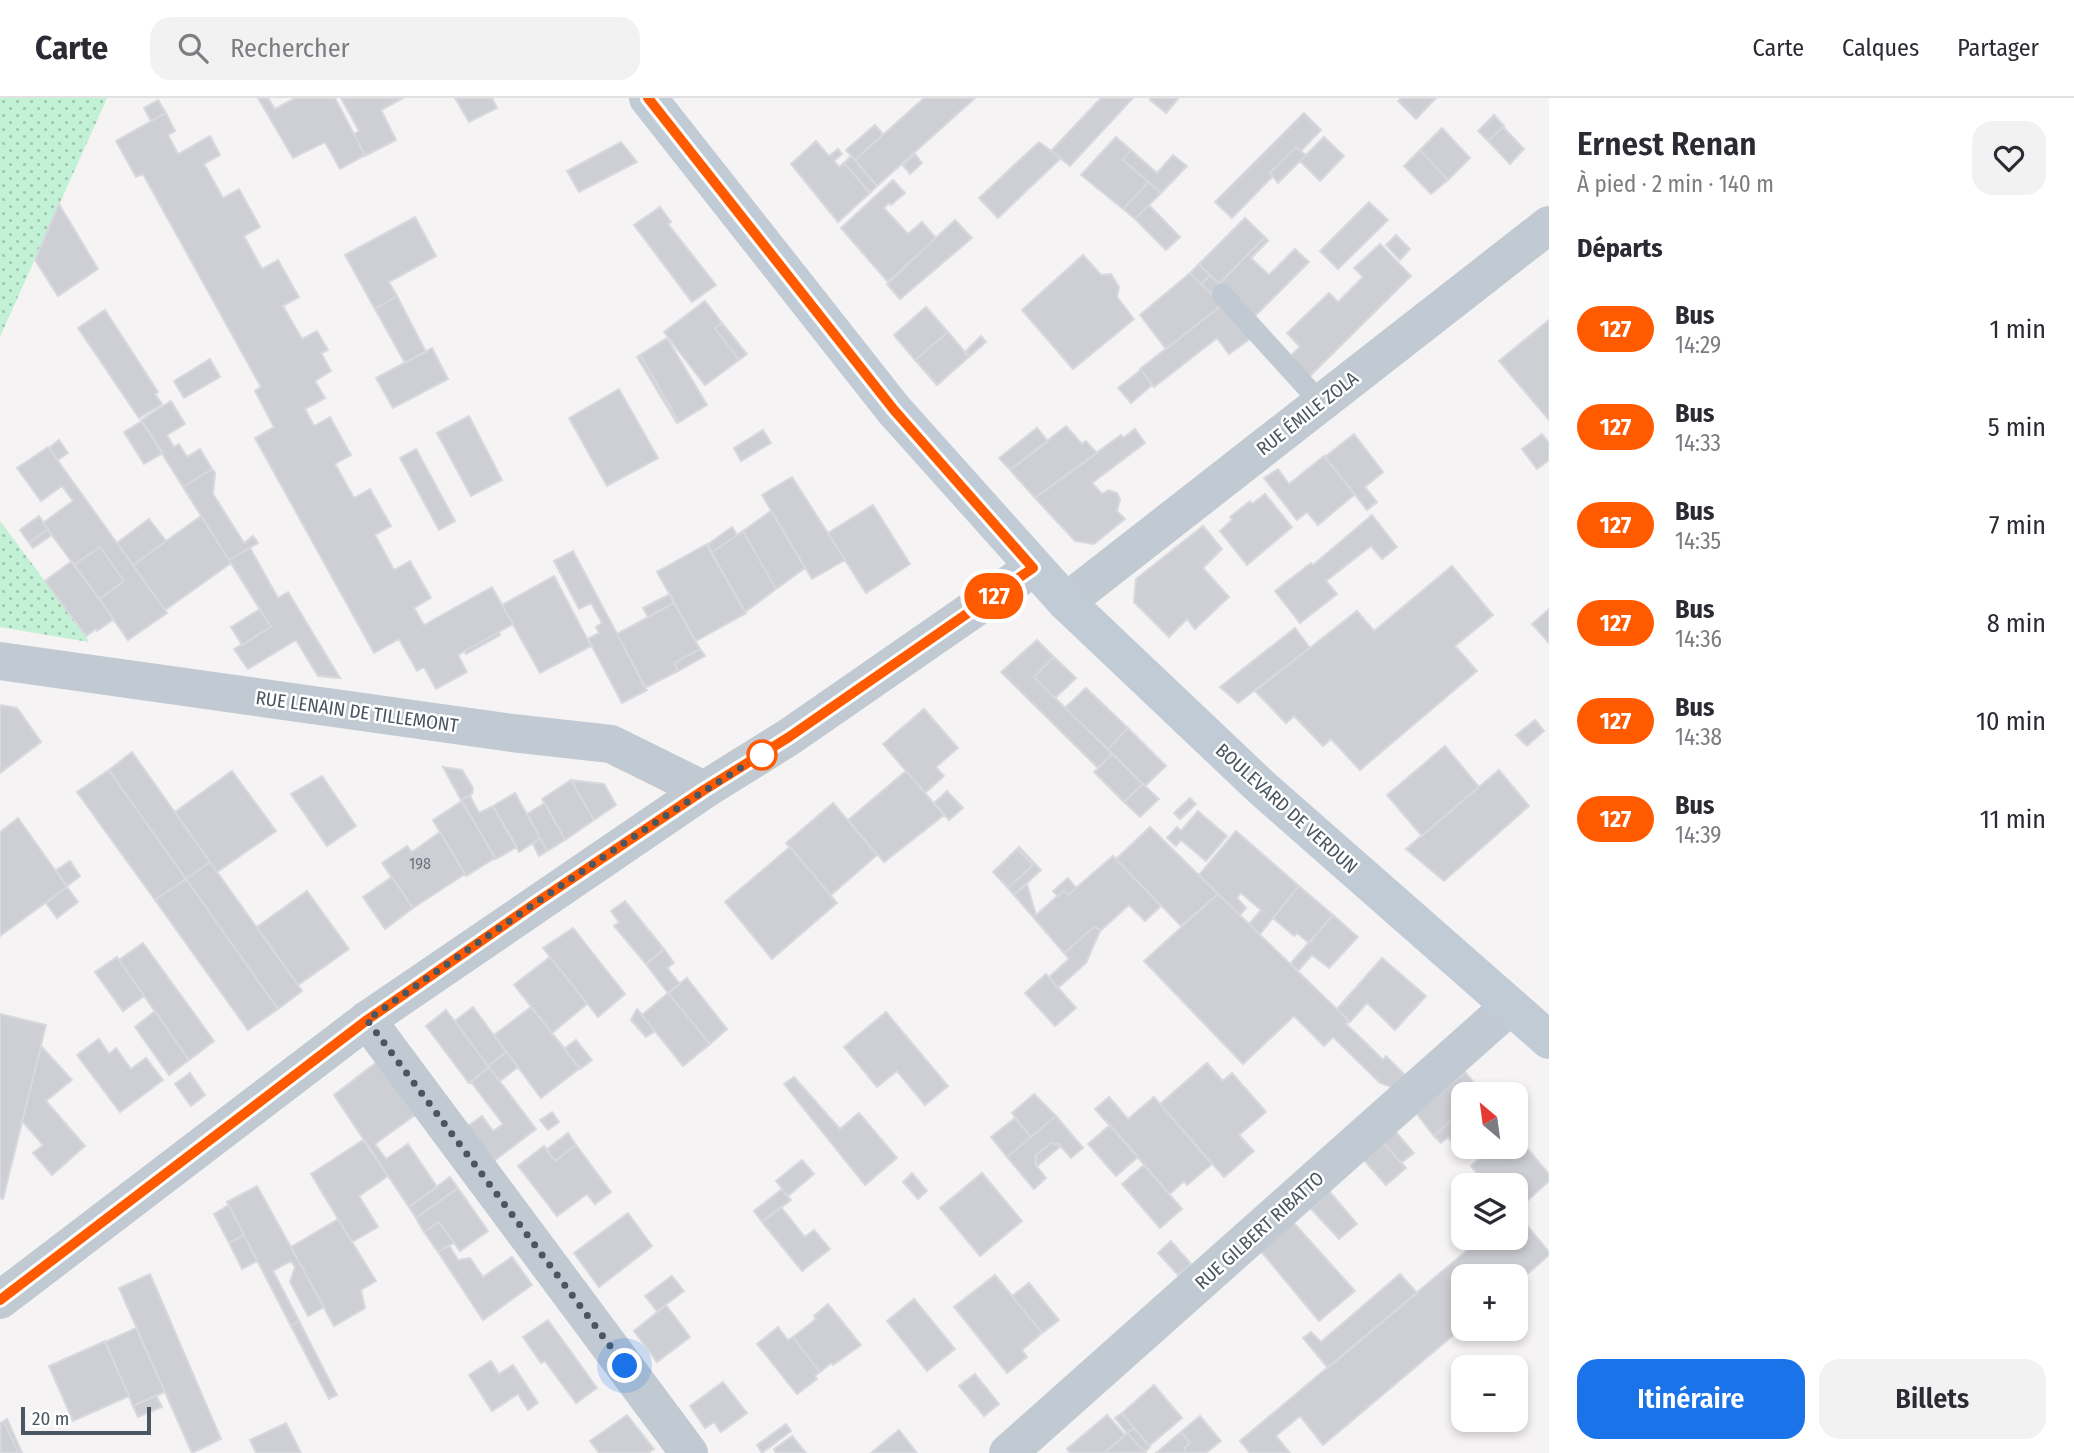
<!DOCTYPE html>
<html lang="fr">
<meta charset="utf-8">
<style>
body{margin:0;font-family:"Fira Sans Condensed",sans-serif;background:#f2f2f3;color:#2b2b33;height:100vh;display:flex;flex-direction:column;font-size:26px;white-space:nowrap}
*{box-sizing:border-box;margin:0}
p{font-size:23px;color:#7c7c81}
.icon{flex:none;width:38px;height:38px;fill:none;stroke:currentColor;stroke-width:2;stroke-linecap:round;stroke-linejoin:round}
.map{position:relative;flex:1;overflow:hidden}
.panel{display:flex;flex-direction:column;background:#fff;width:525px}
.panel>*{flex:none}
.badge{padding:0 14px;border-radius:23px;font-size:24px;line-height:46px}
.needle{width:46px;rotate:331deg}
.fabs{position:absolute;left:1451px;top:984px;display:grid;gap:14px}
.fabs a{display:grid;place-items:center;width:77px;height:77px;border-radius:14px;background:#fff;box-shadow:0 4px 10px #0003;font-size:35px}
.scale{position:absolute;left:21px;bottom:18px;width:130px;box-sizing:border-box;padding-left:7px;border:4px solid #4a5661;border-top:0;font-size:19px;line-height:24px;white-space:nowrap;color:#4a5661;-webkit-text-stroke:5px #fff;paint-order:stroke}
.you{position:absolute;width:35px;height:35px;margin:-18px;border:5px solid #fff;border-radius:50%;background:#1a73e8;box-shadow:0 0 0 10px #1a73e833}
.map>.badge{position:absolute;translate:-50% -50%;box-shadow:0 0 0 4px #fff}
h2{padding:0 28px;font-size:26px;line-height:63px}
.round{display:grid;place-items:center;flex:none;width:74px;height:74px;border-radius:21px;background:#f2f2f3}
.summary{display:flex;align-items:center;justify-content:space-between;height:119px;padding:0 28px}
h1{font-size:33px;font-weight:600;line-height:52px}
.button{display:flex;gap:14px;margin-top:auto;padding:14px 28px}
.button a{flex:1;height:80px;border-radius:21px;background:#1a73e8;color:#fff;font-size:28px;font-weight:600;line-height:80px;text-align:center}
.button a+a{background:#f2f2f3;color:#2b2b33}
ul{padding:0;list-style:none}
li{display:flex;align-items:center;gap:21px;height:98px;padding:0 28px}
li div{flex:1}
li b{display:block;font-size:26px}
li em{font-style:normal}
li .badge{min-width:77px;font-weight:700;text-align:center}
header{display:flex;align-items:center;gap:42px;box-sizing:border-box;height:98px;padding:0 35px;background:#fff;border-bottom:2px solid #e1e1e2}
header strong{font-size:33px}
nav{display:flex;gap:38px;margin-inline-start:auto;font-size:24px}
.search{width:490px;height:63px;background:#f2f2f3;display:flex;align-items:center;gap:18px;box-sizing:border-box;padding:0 24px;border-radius:21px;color:#7c7c81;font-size:26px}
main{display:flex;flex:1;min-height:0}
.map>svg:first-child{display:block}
.park{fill:url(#park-dots)}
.building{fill:#cdcfd5;stroke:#d7d9de;stroke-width:2}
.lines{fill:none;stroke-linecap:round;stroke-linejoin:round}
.service{stroke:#c1cad2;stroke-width:21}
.minor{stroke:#c1cad2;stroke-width:38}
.tertiary{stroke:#c1cad2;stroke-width:38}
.secondary{stroke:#c1cbd6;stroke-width:38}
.line-casing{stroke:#fff;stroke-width:16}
.line{stroke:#ff5a00;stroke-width:10}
.walk{stroke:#4a5661;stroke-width:7;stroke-dasharray:0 12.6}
.stop-dot{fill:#fff;stroke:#ff5a00;stroke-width:3.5}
.labels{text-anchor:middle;stroke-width:5;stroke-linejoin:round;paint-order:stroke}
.number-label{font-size:16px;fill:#6b747e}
.street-label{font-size:19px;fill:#4a5661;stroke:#fff}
</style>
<header>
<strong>Carte</strong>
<div class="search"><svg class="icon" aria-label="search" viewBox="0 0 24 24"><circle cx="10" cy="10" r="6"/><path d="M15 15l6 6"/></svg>Rechercher</div>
<nav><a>Carte</a><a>Calques</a><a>Partager</a></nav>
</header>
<main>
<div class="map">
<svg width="1549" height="1355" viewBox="0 0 1549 1355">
<defs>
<pattern id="park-dots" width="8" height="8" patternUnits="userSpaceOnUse" patternTransform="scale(1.75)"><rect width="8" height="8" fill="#c3f1d5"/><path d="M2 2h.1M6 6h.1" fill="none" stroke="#a0c6b0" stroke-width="1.8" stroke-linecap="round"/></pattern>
</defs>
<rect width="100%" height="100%" fill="#f5f3f3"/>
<path class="park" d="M0 0H107L0 239Z
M0 423 86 538 89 544 0 529Z"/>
<path class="building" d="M258 0H268L275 11 295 0H335L365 57 340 71 325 44 293 60Z
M341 0H403L381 12 396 42 365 58 354 36 359 33Z
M455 0H492L497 10 469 24Z
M924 0H975L877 88 855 62Z
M1101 0H1133L1070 68 1051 53Z
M1151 0H1177L1178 1 1166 15 1150 2Z
M1401 0H1436L1416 21 1398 3Z
M158 2 166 15 151 23 144 10Z
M166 15 175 33 168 37 178 56 210 38 220 57 204 66 223 100 239 91 260 129 244 138 262 171 278 162 299 199 283 208 302 241 317 233 328 252 321 255 331 273 315 283 325 300 305 311 314 328 330 319 351 357 335 366 354 400 370 391 391 428 375 437 394 472 410 463 431 500 414 510 424 527 492 489 513 526 458 557 467 574 436 591 424 569 417 573 399 541 374 555 255 340 274 329 255 293 261 289 143 76 136 79 116 43Z
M1304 15 1321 32 1301 53 1296 49 1270 75 1273 78 1232 120 1215 104Z
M1494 17 1504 28 1488 43 1478 33Z
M875 27 883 36 855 62 846 52Z
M1503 29 1524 51 1510 66 1488 43Z
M1442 30 1470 60 1448 82 1420 52Z
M1116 39 1131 52 1123 62 1149 84 1123 111 1081 77Z
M1324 39 1344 58 1320 83 1300 63Z
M816 43 829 58 838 51 842 56 834 63 839 69 844 65 870 95 838 124 791 66Z
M621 44 637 64 579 94 567 73Z
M1039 44 1061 60 998 120 979 100Z
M1296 49 1306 57 1278 85 1270 75Z
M1131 52 1157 75 1173 57 1187 68 1161 95 1123 62Z
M1420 52 1448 82 1431 96 1404 68Z
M915 56 922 65 910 76 903 67Z
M851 58 877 88 870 95 844 65Z
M893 82 905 95 891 107 889 105 884 110 908 136 922 124 936 140 888 184 841 130Z
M1149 84 1161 95 1135 121 1123 111Z
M1369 104 1388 122 1338 171 1320 153Z
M59 106 98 171 58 198 35 162Z
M1149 107 1180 139 1166 152 1135 121Z
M660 109 671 124 668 126 716 187 692 204 634 127Z
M415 119 436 158 389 184 397 198 375 211 345 157Z
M1245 120 1265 139 1219 186 1199 166Z
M955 122 972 140 900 201 887 186Z
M1396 137 1410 151 1400 162 1386 147Z
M1265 139 1268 143 1251 160 1269 177 1295 151 1309 164 1254 219 1219 186Z
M1380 146 1411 178 1308 280 1288 260 1300 249 1287 235 1329 195 1338 204 1363 179 1354 170Z
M1083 157 1101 177 1111 176 1119 189 1117 199 1134 221 1073 271 1022 212Z
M1199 166 1210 177 1201 186 1190 175Z
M1190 175 1222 207 1166 251 1140 217Z
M1210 177 1219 186 1210 195 1201 186Z
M397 198 426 254 405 265 375 211Z
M705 203 722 225 715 230 739 262 705 287 664 234Z
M1222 207 1254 238 1229 256 1217 240 1154 289 1140 271Z
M926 209 948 234 915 262 894 237Z
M105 212 158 294 155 296 162 306 139 320 78 230Z
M1549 222V322L1499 263Z
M722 225 747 256 739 262 715 230Z
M948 234 969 259 937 287 915 262Z
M981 238 986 244 969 259 965 254Z
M667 240 707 307 679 324 640 257Z
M432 250 448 281 393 310 376 280Z
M640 257 679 324 677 325 637 259Z
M210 261 220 279 184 300 174 283Z
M1141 272 1152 287 1131 305 1118 290Z
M619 291 658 360 607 388 569 320Z
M171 303 185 326 167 337 174 349 179 346 187 359 200 351 212 371 183 389 141 322Z
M469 318 502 382 471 398 437 335Z
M142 323 163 355 144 366 124 334Z
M1066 328 1082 346 1086 343 1097 355 1035 400 1010 372Z
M1037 330 1048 343 1010 372 999 360Z
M1135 331 1145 345 1092 385 1102 396 1109 392 1117 395 1120 401 1117 413 1125 421 1094 446 1075 443 1035 400 1121 337 1123 340Z
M763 332 771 345 741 363 734 350Z
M1354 336 1383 374 1365 389 1377 404 1367 412 1325 359Z
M1542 336 1549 345V362L1537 371 1522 351Z
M59 342 68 355 58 362 49 350Z
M48 349 167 515 128 542 99 501 124 483 100 449 74 467 43 425 73 403 62 388 41 403 17 370Z
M416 351 455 423 439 432 400 360Z
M1324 358 1355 396 1318 427 1307 414 1297 422 1264 380 1278 371 1289 386Z
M212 371 215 375 213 396 244 445 253 438 258 445 229 462 183 389Z
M792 379 845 462 812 481 762 397Z
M1265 396 1292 429 1247 467 1220 433 1232 422 1230 419 1250 403 1252 406Z
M873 407 910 466 866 495 828 435Z
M771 413 805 470 776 491 743 433Z
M1372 417 1397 449 1382 461 1371 448 1326 483 1337 496 1300 525 1275 493 1311 465 1313 467Z
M39 418 48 431 29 445 20 432Z
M201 418 231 465 165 512 133 467Z
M149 421 166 443 133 467 117 445Z
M1203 428 1222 451 1203 470 1229 499 1195 531 1187 521 1169 539 1134 504 1136 481Z
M732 429 737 437 711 455 707 447Z
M48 431 52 437 33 450 29 445Z
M743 433 776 491 745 514 711 455Z
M707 446 746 515 696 543 657 474Z
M100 449 124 483 99 501 74 467Z
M250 450 278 500 288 494 340 580 318 578 296 542 248 571 234 551 271 529 229 462Z
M573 453 647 592 622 605 588 541 599 535 596 529 602 525 591 505 579 511 554 463Z
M72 463 114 521 97 533 96 531 86 538 45 483Z
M1452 468 1493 517 1455 548 1477 573 1360 672 1331 641 1323 648 1294 618 1286 625 1255 593 1357 513 1374 533Z
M554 478 591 548 540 575 502 507Z
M670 496 674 505 648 519 643 510Z
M674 505 700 551 674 565 678 573 645 590 617 536Z
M260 511 271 529 242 547 231 529Z
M1549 511V545L1532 526Z
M1295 530 1310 550 1238 605 1220 589Z
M499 534 500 537 466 556 465 553Z
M1037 542 1054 559 1034 579 1112 656 1098 670 1001 574Z
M700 551 705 558 678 573 674 565Z
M1054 559 1076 580 1055 600 1034 579Z
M1086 590 1128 630 1108 651 1065 610Z
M0 607 17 610 41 644 0 675Z
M924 611 958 650 936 669 944 678 925 695 883 646Z
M1535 622 1544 633 1527 648 1516 637Z
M1128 630 1166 668 1145 688 1108 651Z
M1445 648 1479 689 1422 738 1387 697Z
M132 654 210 764 186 781 109 672Z
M1112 656 1143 686 1124 704 1094 674Z
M443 669 462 672 473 690 472 696 461 702Z
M109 672 186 781 155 802 77 694Z
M1499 672 1529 708 1444 783 1406 751Z
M232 673 276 733 217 774 175 714Z
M906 673 944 717 884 764 848 722Z
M322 678 356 728 327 748 291 696Z
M571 682 594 722 565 742 542 701Z
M571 682 604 686 616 707 594 722Z
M1143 686 1159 701 1140 719 1124 704Z
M947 693 963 710 949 722 934 705Z
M515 695 540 740 519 754 493 708Z
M470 698 479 715 493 708 517 749 496 761 461 702Z
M1190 700 1196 706 1180 721 1174 715Z
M462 703 495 760 466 778 433 722Z
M545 705 565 742 547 753 527 716Z
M833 705 877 757 831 797 786 745Z
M1198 713 1227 738 1206 763 1181 742 1176 748 1167 740 1177 729 1181 733Z
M18 720 67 789 0 838V734Z
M1150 729 1218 796 1181 828 1116 761Z
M1236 733 1299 788 1260 836 1249 826 1261 812 1241 795 1237 800 1246 810 1240 817 1199 777Z
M440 734 465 776 413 810 382 765 407 748 412 754Z
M540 740 547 753 539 758 533 746Z
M790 749 837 805 772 861 725 804Z
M1019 749 1041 772 1014 797 1008 790 1033 767 1017 751Z
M1017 751 1033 767 1008 790 993 774Z
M1113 758 1161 808 1145 823 1129 807 1100 833 1095 828 1064 855 1014 797 1027 786 1036 817 1064 792 1068 797Z
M70 763 80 778 67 788 56 772Z
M210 764 302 893 278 911 186 781Z
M392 779 413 810 385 831 363 799Z
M1068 780 1076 790 1068 797 1064 792 1058 798 1053 793Z
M186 781 278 911 248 932 155 802Z
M1299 788 1333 817 1309 845 1297 835 1294 838 1273 820Z
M67 789 78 804 57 820 46 805Z
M307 793 349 851 298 887 257 829Z
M1218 796 1349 923 1346 926 1366 945 1383 962 1386 958 1409 981 1397 991 1380 985 1333 939 1324 948 1294 918 1243 966 1144 863Z
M625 803 664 851 646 866 614 828 619 824 611 813Z
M1333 817 1358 839 1329 870 1312 857 1298 873 1291 865Z
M1095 828 1100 833 1086 865 1058 890 1049 879 1069 861 1064 855Z
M573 830 625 896 598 919 543 850Z
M143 845 214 943 189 962 119 862Z
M664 851 674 865 667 870 680 886 668 895 646 866Z
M117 859 144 898 123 913 95 874Z
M550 859 587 906 552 935 514 887Z
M1382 860 1426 898 1395 932 1367 905 1350 924 1337 911Z
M1046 876 1076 910 1055 928 1025 895Z
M687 880 727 931 710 946 668 895Z
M668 895 710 946 683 968 642 917Z
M473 909 506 954 488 968 455 923Z
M531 909 580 970 541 1000 494 937Z
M637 911 655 933 646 939 631 922Z
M446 912 489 969 469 985 426 928Z
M155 913 189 962 169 977 135 929Z
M886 914 948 988 925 1007 897 973 877 989 844 949Z
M0 916 46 927 3 1101 0 1100Z
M99 941 109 956 116 950 131 971 146 960 163 982 120 1014 77 957Z
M576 942 592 962 580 971 564 951Z
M41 948 72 982 46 1003 85 1048 52 1077 33 1055 43 1047 22 1023Z
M506 954 518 969 500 983 488 968Z
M377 964 415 1017 375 1046 386 1061 408 1046 437 1089 409 1109 334 997Z
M1207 965 1223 983 1232 975 1266 1014 1239 1037 1254 1053 1224 1079 1160 1006Z
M489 969 536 1031 487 1068 468 1028 482 1018 493 1033 503 1026 471 984Z
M1465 974 1483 995 1463 996V1012L1434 1038 1416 1015Z
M190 975 205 997 191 1008 175 986Z
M794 979 840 1031 859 1015 897 1060 865 1087 784 986Z
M1034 996 1056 1018 1031 1039 1012 1015Z
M1109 999 1128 1021 1154 999 1212 1066 1187 1087 1184 1083 1170 1096 1095 1011Z
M1463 1012 1464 1048 1459 1052 1448 1039 1441 1045 1434 1038Z
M552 1014 559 1024 548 1032 540 1022Z
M1056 1018 1083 1050 1071 1060 1059 1046 1051 1045 1036 1057 1035 1066 1046 1080 1034 1091 1007 1059Z
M1015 1020 1031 1039 1007 1059 991 1039Z
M1110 1027 1138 1059 1116 1078 1088 1046Z
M1395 1033 1414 1055 1401 1065 1383 1044Z
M568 1035 576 1047 555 1063 546 1052Z
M1516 1037 1549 1076V1083L1516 1113V1087H1486L1471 1068 1494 1048H1516Z
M363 1042 388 1078 359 1098 378 1129 352 1144 311 1076Z
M1383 1044 1406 1070 1386 1087 1363 1061Z
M1051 1045 1061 1048 1037 1068 1036 1057Z
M576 1047 611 1094 595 1106 587 1096 557 1118 518 1068 544 1048 555 1063Z
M802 1062 814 1076 788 1098 776 1083Z
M1144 1067 1182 1111 1160 1130 1122 1086Z
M912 1075 927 1093 918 1101 903 1084Z
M982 1075 1022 1123 980 1158 940 1110Z
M450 1079 458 1090 416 1120 409 1109Z
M257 1088 324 1209 308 1218 290 1184 295 1169 291 1163 273 1173 299 1223 291 1228 227 1104Z
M458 1090 488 1133 460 1153 439 1124 424 1134 416 1120Z
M782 1091 791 1102 762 1124 754 1113Z
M1329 1093 1357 1126 1339 1141 1311 1111Z
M229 1107 244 1137 229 1145 214 1116Z
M781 1109 805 1139 814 1132 830 1151 802 1173 762 1124Z
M1516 1114 1549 1154V1157L1516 1186V1178H1463V1229L1323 1347 1300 1318 1276 1338 1290 1355H1250L1240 1343 1483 1139H1516Z
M628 1115 652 1148 599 1189 574 1155Z
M338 1121 376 1183 361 1192 365 1210 334 1228 291 1149Z
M439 1124 454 1145 438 1154 424 1134Z
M1293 1124 1355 1193 1319 1223 1260 1152Z
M244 1137 257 1163 242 1171 229 1145Z
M1171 1143 1191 1166 1178 1177 1158 1155Z
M449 1147 458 1162 470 1160 483 1179 512 1159 532 1187 483 1222 438 1154Z
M150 1176 221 1341 192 1355 119 1190Z
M1400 1176 1417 1195 1328 1270 1303 1240 1311 1234 1321 1244Z
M995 1177 1042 1235 1022 1252 1027 1259 1007 1275 954 1209Z
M672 1178 684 1193 657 1213 645 1198Z
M1029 1185 1059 1222 1042 1235 1012 1198Z
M914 1201 955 1251 927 1273 887 1223Z
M828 1206 861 1247 833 1267 831 1265 820 1274 793 1239 816 1221 814 1218Z
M666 1207 690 1239 657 1264 634 1233Z
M548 1222 597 1290 576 1305 545 1263 541 1265 523 1239Z
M299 1223 337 1297 329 1301 291 1228Z
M778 1229 788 1242 793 1239 820 1274 815 1278 817 1281 797 1296 757 1246Z
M136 1230 165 1294 133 1308 105 1244Z
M105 1243 129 1298 73 1323 49 1268Z
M491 1263 499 1276 513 1267 538 1305 528 1312 518 1296 492 1313 469 1277Z
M975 1276 999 1306 984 1318 959 1288Z
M723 1284 747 1315 721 1334 714 1324 705 1330 690 1308Z
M1154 1287 1182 1320 1149 1348 1122 1315Z
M156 1297 162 1309 138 1319 133 1308Z
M1122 1315 1134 1330 1127 1335 1115 1320Z
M627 1317 654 1351 648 1355H599L590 1343Z
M1107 1317 1125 1337 1104 1355H1070L1067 1351Z
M1200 1318 1221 1343 1207 1354 1187 1355 1184 1350 1190 1345 1181 1334Z
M7 1321 22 1355H18L4 1323Z
M4 1323 18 1355H1L0 1325Z
M286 1325 301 1355H256L250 1342Z
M786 1326 791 1333 762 1355 757 1347Z
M1134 1330 1150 1349 1145 1354 1127 1335Z
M899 1332 917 1355H871Z
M1181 1334 1190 1345 1184 1350 1187 1355H1156Z
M1127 1335 1145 1354 1104 1355 1125 1337Z
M792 1338 806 1355H776L774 1351Z"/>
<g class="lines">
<path class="service" d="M1222 196 1320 304"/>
<path class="minor" d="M1066 504 1549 127
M0 563 512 635 611 646 704 692
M367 922 689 1355
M1008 1355 1510 908"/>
<path class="tertiary" d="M0 1202 367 922 704 692 789 639 1033 470"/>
<path class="secondary" d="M648 0 894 312 1066 504 1261 689 1549 942"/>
</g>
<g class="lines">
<g class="line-casing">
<path id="line" d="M0 1202 367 922 540 802 704 692 789 639 1033 470 894 312 648 0"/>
</g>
<use href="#line" class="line"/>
<path class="walk" d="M625 1268 367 922C499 830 631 737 768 653L762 657"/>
</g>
<circle class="stop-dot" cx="762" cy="657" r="14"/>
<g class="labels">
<g class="number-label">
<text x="420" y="771">198</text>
</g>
<g class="street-label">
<text transform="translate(1307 315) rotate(-38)" y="7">RUE ÉMILE ZOLA</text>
<text transform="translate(357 613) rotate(8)" y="7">RUE LENAIN DE TILLEMONT</text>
<text transform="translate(1287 710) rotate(42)" y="7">BOULEVARD DE VERDUN</text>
<text transform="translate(1259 1132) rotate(-42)" y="7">RUE GILBERT RIBATTO</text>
</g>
</g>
</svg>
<div class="fabs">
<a><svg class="needle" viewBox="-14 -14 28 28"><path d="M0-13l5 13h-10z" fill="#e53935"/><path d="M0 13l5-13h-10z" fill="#7c7c81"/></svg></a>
<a><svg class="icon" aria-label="layers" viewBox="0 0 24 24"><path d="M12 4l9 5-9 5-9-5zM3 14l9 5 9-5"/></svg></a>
<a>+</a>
<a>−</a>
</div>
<div class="scale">20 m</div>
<div class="you" style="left:625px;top:1268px"></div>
<b class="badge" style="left:994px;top:498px;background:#ff5a00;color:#fff">127</b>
</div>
<section class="panel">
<div class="summary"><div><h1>Ernest Renan</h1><p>À pied · 2 min · 140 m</p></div><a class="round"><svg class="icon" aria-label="heart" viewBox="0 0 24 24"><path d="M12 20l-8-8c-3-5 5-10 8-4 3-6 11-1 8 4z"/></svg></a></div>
<h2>Départs</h2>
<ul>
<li><span class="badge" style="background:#ff5a00;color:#fff">127</span><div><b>Bus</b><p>14:29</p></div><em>1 min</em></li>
<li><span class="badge" style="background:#ff5a00;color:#fff">127</span><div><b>Bus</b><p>14:33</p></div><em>5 min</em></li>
<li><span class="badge" style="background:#ff5a00;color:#fff">127</span><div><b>Bus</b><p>14:35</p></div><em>7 min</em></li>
<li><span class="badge" style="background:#ff5a00;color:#fff">127</span><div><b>Bus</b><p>14:36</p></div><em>8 min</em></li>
<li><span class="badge" style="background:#ff5a00;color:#fff">127</span><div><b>Bus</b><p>14:38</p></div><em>10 min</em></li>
<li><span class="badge" style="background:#ff5a00;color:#fff">127</span><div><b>Bus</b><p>14:39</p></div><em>11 min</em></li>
</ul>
<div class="button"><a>Itinéraire</a><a>Billets</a></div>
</section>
</main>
